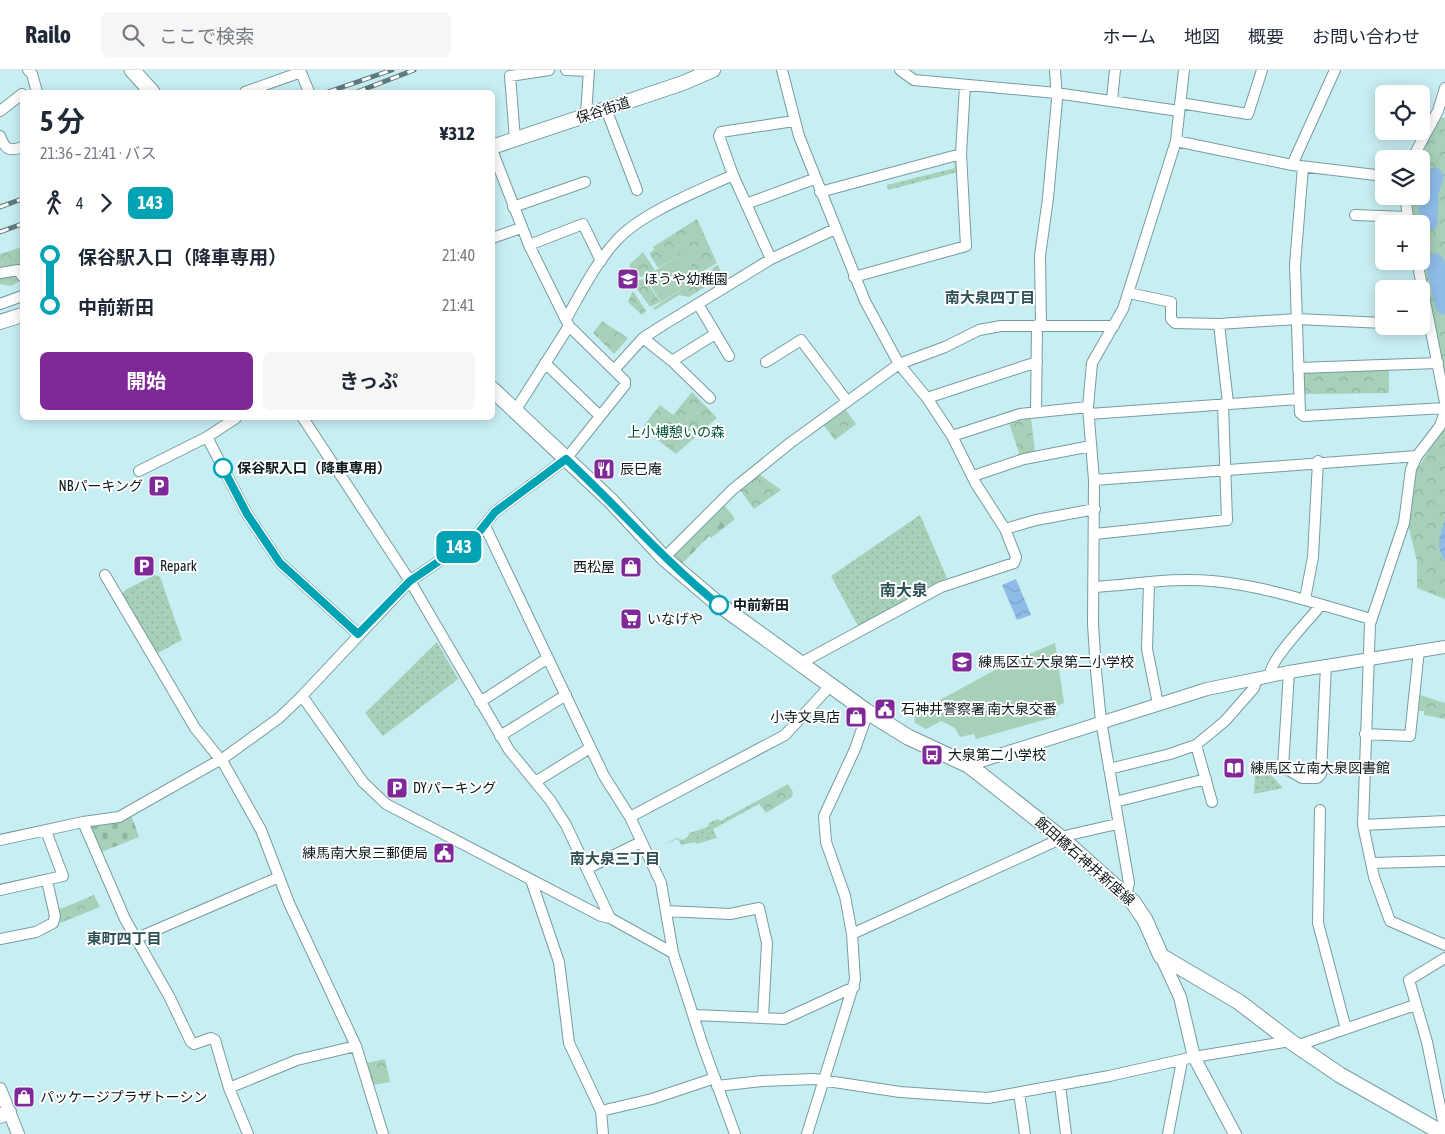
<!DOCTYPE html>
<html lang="ja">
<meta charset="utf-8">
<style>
body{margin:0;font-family:"Asap Condensed","Noto Sans JP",sans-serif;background:#f6f6f7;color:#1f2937;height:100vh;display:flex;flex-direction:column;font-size:19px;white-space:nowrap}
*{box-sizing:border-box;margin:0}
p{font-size:16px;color:#747a83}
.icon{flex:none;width:28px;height:28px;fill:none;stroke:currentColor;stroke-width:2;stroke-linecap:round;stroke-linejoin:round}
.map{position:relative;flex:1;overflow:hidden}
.drawer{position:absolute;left:20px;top:20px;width:475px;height:330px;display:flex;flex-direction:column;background:#fff;border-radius:8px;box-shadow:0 2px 12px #0003}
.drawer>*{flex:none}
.badge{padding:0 10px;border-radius:8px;font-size:18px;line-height:32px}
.fabs{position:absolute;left:1375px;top:15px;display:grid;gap:10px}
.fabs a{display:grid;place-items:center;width:55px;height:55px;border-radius:8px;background:#fff;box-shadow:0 2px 12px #0003;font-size:25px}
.map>.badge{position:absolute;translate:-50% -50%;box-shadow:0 0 0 2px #fff}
.legs{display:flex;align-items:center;gap:8px;height:55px;padding:0 20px;font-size:16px}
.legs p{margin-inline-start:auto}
.head{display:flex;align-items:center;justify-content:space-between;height:85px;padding:0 20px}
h1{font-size:28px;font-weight:700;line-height:38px}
.button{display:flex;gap:10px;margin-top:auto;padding:10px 20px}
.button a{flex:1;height:58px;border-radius:8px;background:#7f2897;color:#fff;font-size:20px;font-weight:700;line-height:58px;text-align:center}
.button a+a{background:#f6f6f7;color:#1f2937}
ul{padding:0 20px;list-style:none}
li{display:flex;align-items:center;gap:18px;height:50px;font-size:19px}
li i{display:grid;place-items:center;width:8px;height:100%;margin:0 6px;background:currentColor}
li i::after{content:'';width:12px;height:12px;margin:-6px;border:4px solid;border-radius:50%;background:#fff}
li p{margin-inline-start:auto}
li:first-child i{background:linear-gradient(#0000 50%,currentColor 0)}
li:last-child i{background:linear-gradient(currentColor 50%,#0000 0)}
header{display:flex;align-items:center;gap:30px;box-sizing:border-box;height:70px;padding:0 25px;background:#fff;border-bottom:1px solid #e0e1e3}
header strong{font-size:24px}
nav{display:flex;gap:28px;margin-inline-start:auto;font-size:18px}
.search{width:350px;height:45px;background:#f6f6f7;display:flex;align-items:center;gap:12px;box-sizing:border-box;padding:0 18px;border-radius:8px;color:#747a83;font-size:19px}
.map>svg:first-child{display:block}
.grass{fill:url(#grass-dots)}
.forest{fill:url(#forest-firs)}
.cemetery{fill:url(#cemetery-stones)}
.park{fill:url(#park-crowns)}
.pitch{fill:#a6d0b8}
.water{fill:url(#water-waves)}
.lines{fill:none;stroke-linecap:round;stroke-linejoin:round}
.river{stroke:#8fbbe9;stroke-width:19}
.minor-casing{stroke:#779ca0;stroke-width:12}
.tertiary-casing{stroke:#779ca0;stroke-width:14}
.secondary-casing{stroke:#779ca0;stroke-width:16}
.primary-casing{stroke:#779ca0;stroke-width:17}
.minor{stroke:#fff;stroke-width:10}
.tertiary{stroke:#fff;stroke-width:12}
.secondary{stroke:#fff;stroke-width:14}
.primary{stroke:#fff;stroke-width:15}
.rail-casing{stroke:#60797c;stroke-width:5}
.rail{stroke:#fff;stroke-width:3;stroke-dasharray:9;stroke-linecap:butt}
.line-1-casing{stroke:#fff;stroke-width:11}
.line-1{stroke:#00a3b4;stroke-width:8}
.stop-1-dot{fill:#fff;stroke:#00a3b4;stroke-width:2.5}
.labels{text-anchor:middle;stroke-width:4;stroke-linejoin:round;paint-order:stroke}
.street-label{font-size:14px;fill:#0c1a1c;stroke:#fff}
.poi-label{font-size:14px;fill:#0c1a1c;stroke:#fff;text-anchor:start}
.park-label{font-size:14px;fill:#005435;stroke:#fff}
.stop-label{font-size:14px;font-weight:bold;fill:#0c1a1c;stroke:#fff;text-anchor:start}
.neighbourhood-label{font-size:15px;font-weight:bold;fill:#2f5256;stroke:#fff}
.quarter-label{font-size:16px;font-weight:bold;fill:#2f5256;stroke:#fff}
</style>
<header>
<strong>Railo</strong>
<div class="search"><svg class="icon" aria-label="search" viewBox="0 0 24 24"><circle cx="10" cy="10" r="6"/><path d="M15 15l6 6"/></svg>ここで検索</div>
<nav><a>ホーム</a><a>地図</a><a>概要</a><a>お問い合わせ</a></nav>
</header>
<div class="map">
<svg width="1445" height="1064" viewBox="0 0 1445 1064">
<defs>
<pattern id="grass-dots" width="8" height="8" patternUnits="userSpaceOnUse" patternTransform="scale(1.25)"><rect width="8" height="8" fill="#a6d0b8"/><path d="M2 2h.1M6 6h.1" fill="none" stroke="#8eb29e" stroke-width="1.8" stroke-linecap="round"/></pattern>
<pattern id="forest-firs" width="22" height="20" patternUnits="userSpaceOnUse" patternTransform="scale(1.25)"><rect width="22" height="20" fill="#a6d0b8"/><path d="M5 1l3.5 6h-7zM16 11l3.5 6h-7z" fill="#8eb29e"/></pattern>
<pattern id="cemetery-stones" width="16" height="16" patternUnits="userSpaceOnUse" patternTransform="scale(1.25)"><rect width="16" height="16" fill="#a6d0b8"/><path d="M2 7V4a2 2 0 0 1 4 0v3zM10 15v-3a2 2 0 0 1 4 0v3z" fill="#8eb29e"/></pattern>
<pattern id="park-crowns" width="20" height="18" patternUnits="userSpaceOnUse" patternTransform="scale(1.25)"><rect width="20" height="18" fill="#a6d0b8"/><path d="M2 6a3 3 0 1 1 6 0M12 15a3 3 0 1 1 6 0" fill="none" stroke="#8eb29e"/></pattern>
<pattern id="water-waves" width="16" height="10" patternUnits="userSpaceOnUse" patternTransform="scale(1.25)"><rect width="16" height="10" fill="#8fbbe9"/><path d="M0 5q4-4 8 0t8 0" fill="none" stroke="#7aa0c7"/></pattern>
</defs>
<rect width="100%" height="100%" fill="#c7eef3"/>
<path class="grass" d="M954 90 958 93V102L888 120 887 115 955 98Z
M920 445 947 508 858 556 831 506Z
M155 505 160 507 182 570 156 584 122 525 125 520Z
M437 572 458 609 383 666 365 643Z
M1256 689 1283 718 1254 724Z
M757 731 759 734 713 759 717 768 696 774 695 772 681 775 678 769 662 775 677 768 682 770 688 767 689 763 708 757 709 753 718 749 720 751Z"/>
<path class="forest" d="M722 432 735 449 711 468 709 466 682 494 672 486Z"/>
<path class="cemetery" d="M132 747 139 767 99 783 88 755 121 751Z"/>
<path class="park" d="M1440 47 1445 48V303L1421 187V154H1414L1409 126H1421V89H1417Z
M697 149 717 193 697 205 683 183 658 198 649 183 654 180 653 177Z
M22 177V210L11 216 0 214V184Z
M643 182 655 200 641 207 633 202 629 195Z
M718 195 723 206 689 227 679 225 655 240 653 238Z
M645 209 660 232 650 237 635 216 638 210Z
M633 221 646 241 642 245 628 232Z
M602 251 628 268 614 284 593 263Z
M1389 298V323L1302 324 1303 300Z
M692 322 717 348 676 384 642 358 660 335 673 345Z
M845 339 856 354 835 370 823 354Z
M1031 348 1035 382 1020 386 1009 353Z
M1445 355V529L1417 518V491L1409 459 1413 406Z
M759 404 781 420 754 439 740 420Z
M1420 625 1445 633V649L1424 645V641H1419Z
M788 714 793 722 792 727 766 743 757 731Z
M94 825 100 837 60 853 58 840Z
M385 989 390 1012 373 1015 367 993Z"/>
<path class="pitch" d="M683 183 699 208 661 232 645 207Z
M1055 573 1064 633 1057 636 1058 646 976 669 974 664 960 667 955 658 941 651 926 659 915 653 914 644 1008 593Z"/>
<path class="water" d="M1445 450V491C1435 477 1440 465 1445 450Z
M1016 509 1031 545 1017 550 1002 515Z"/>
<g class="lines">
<path class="river" d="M1428 152 1429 122 1434 107
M1435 193 1445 235"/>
<g class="minor-casing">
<path id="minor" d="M28 0 32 4 37 22
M300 0 309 22
M566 0 589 1
M782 0 799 66 865 231 899 294 927 328 952 366 976 414 1005 459 1016 487 1014 493 941 517 799 594
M900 0 914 10 1056 23 1179 41
M245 22 301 2
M1112 30 1115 0
M1180 33 1248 44 1262 0
M606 39 637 120
M0 41 22 24
M586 45 589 0
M0 66C5 79 9 82 22 77
M515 69 510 6 549 0
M1176 71 1292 95 1384 106
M1412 89 1438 41 1445 18
M1292 95 1335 0
M1303 97 1295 195 1300 343 1304 346 1445 338
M820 122 961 84
M1405 126 1409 154
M746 134 814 109
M513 137 585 112
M1355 145 1408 147
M492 168 521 158
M529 175 583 154 601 191
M771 189 733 105 719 66 721 62 794 51
M1417 191 1445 332
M0 203 18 200 22 206
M854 207 966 176 961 84 965 15
M1129 223 1171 232V249L1175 253 1219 254 1297 249 1384 253
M0 234 22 226
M698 234 729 286
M566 249C581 223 595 194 616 171 641 143 698 121 733 105
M1219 254 1228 333
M1041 255 1040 186 1048 128 1057 30 1055 0
M643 268 672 291 710 328
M672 291 715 264
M766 292 801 270 847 331
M545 293 600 346
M1298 298 1438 293
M614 300 643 268 660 257 771 189 835 159
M927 328 1037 292
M515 341 569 256
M1036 342 1037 255
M1445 342 1440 356 1417 386 1411 399 1404 453 1370 554 1363 755 1374 807 1390 851 1445 875
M1089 344 1299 329
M303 348 410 511 509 680 550 730 566 755 610 848
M952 366 1020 344 1088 337
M207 367 247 444 280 493 358 564
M139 401 207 367 236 348
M973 406 1024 389 1091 376
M1094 410 1417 386
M485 456 604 706 630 747 661 813 673 883 703 976 735 1064
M1005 459 1036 450 1095 439
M1095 464 1227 450 1223 334
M664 488 732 420 790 373 899 294 945 277 979 260 1001 256H1114
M105 505 195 658 224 694 261 760 289 833 356 976 383 1064
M1149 514 1147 579 1158 634
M1094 517C1132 515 1173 507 1212 511 1266 516 1318 534 1371 549
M1305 529 1313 487 1318 391
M1289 602 1283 697 1302 708H1317L1321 704 1326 595
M1270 606C1268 591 1311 548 1321 535
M302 626 363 712 386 734 601 846 610 848 673 883
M480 632 548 588
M1365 664 1410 666 1419 580
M500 666 566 625
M1196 675 1212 732
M1109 699 1170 684 1196 675 1225 651 1254 618 1257 608
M535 712 590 678
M1115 732 1206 709
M1320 740 1318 853 1346 959
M630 747 785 665 830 616
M83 752 125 849 169 926 191 972 194 974 211 968 215 970 229 1018 248 1064
M1363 755 1445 751
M0 770 83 752 119 747 225 687 279 648 302 626 410 511 476 466 495 442 566 389 625 315V311L569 256 529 175 492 80
M1371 793 1445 791
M588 798 641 772
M531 810 559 892 569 973 601 1041 603 1064
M0 820 63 806 46 761
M1126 826 1129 813 1101 651 1096 601 1093 554 1094 410 1088 337 1092 293 1123 239 1176 71 1184 0
M666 841 730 844 759 838 767 873 763 948
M852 864 1069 765 1117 754
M0 869 36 862 53 853 55 846 47 811
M135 869 279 807
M1445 888 1409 910 1427 972 1445 1061
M694 945 784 949 854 917
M1296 976 1415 935
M1060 1015 1066 1064
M717 1016 762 1011 814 1009 900 1022 988 1028 1109 1006 1194 987 1290 971
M229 1018 297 990 356 976
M1019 1023 1025 1064
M601 1041 652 1029 715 1008
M807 1064 855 910 852 864 845 826 826 772 824 746 855 679 868 642
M1168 1064 1182 991"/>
</g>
<g class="tertiary-casing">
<path id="tertiary" d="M968 695 1207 619 1289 602 1445 577
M1161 886 1180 927 1194 987 1235 1064
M0 1019 18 1064"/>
</g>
<g class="secondary-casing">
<path id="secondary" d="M492 77 683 13 713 0
M0 252 22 245
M0 1046 9 1042"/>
</g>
<g class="primary-casing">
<path id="primary" d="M132 0 152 22
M492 319 611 431 664 488 717 533 866 641 908 667 968 695 980 704 1061 768 1133 832 1145 850 1161 886 1239 932 1290 971 1340 1005 1444 1064"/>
</g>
<use href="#minor" class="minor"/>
<use href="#tertiary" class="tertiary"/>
<use href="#secondary" class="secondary"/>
<use href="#primary" class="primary"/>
<g class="rail-casing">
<path id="rail" d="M328 22 392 0
M357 22 414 0
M0 137 22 129
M0 162 22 154"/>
</g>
<use href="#rail" class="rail"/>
</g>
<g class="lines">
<g class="line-1-casing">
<path id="line-1" d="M223 398 247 444 280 493 358 564 410 511 476 466 495 442 566 389C618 437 664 491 719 535"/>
</g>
<use href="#line-1" class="line-1"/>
</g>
<defs>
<g id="school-square" transform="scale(1.125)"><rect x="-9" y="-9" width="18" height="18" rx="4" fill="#7f2897" stroke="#fff"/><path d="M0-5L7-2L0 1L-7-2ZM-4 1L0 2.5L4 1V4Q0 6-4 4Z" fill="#fff"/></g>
<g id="restaurant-square" transform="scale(1.125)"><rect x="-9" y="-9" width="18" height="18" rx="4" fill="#7f2897" stroke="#fff"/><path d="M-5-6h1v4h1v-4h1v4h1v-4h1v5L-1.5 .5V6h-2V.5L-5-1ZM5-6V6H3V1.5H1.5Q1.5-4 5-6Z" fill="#fff"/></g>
<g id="parking-square" transform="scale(1.125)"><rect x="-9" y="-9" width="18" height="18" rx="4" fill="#7f2897" stroke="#fff"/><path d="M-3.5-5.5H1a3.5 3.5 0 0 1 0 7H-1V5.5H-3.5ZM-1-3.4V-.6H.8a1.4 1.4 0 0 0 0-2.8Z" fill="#fff"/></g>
<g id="shop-square" transform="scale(1.125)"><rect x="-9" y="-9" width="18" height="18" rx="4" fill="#7f2897" stroke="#fff"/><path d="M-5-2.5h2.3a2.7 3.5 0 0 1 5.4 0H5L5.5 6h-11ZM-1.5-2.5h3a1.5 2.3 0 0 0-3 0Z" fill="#fff"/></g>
<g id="supermarket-square" transform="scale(1.125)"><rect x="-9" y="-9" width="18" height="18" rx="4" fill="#7f2897" stroke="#fff"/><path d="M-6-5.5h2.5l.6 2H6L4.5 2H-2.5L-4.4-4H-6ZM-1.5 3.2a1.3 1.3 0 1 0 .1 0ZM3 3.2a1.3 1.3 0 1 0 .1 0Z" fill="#fff"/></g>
<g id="civic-square" transform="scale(1.125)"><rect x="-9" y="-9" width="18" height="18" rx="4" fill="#7f2897" stroke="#fff"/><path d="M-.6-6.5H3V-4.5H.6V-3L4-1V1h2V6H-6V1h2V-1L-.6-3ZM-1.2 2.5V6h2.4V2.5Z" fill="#fff"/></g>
<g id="bus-square" transform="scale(1.125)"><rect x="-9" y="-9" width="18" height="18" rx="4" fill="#7f2897" stroke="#fff"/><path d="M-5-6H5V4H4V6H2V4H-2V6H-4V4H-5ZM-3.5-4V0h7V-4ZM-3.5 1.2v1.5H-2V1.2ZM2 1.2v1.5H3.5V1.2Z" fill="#fff"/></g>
<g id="library-square" transform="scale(1.125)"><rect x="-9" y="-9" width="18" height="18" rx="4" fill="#7f2897" stroke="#fff"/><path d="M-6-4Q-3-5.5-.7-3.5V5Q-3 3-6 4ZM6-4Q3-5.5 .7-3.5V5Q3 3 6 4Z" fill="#fff"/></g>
</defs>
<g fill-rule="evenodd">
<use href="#school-square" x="628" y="209"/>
<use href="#restaurant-square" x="604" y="399"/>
<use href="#parking-square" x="159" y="416"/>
<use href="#parking-square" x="144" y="496"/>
<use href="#shop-square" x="631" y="497"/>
<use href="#supermarket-square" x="631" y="549"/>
<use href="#school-square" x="962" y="592"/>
<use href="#civic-square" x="885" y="639"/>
<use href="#shop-square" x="856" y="647"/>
<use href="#bus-square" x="932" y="685"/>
<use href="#library-square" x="1234" y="698"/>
<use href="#parking-square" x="397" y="718"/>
<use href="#civic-square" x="444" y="783"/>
<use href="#shop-square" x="24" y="1027"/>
</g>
<g class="stop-1-dot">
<circle cx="223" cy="398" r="9"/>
<circle cx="719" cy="535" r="9"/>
</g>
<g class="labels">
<g class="street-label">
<text transform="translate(603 40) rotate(-18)" y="5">保谷街道</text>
<text transform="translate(1085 791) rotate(41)" y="5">飯田橋石神井新座線</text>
</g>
<g class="poi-label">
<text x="644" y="214">ほうや幼稚園</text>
<text x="620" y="404">辰巳庵</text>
<text x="143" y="421" text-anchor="end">NBパーキング</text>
<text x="160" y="501">Repark</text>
<text x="615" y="502" text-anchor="end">西松屋</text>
<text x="647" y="554">いなげや</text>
<text x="978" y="597">練馬区立 大泉第二小学校</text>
<text x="901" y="644">石神井警察署 南大泉交番</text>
<text x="840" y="652" text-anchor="end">小寺文具店</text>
<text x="948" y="690">大泉第二小学校</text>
<text x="1250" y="703">練馬区立南大泉図書館</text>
<text x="413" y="723">DYパーキング</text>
<text x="428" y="788" text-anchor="end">練馬南大泉三郵便局</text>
<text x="40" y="1032">パッケージプラザトーシン</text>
</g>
<g class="park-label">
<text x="676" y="367">上小榑憩いの森</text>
</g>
<g class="stop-label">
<text x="237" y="403">保谷駅入口（降車専用）</text>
<text x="733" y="540">中前新田</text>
</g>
<g class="neighbourhood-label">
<text x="990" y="233">南大泉四丁目</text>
<text x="615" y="794">南大泉三丁目</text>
<text x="124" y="874">東町四丁目</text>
</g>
<g class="quarter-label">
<text x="904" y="526">南大泉</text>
</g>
</g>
</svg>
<div class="fabs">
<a><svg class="icon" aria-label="locate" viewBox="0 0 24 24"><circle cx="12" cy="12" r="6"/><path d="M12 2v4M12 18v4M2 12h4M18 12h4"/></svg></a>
<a><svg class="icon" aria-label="layers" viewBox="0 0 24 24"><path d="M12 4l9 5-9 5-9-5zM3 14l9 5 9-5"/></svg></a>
<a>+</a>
<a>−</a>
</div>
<b class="badge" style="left:459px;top:477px;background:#00a3b4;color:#fff">143</b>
<section class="drawer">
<div class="head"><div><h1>5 分</h1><p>21:36 – 21:41 · バス</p></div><b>¥312</b></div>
<div class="legs"><svg class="icon" aria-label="walk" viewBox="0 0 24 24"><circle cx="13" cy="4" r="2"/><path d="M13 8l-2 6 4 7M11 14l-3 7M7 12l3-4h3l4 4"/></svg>4<svg class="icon" aria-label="forward" viewBox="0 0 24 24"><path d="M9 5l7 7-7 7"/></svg><b class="badge" style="background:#00a3b4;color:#fff">143</b></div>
<ul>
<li><i style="color:#00a3b4"></i><b>保谷駅入口（降車専用）</b><p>21:40</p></li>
<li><i style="color:#00a3b4"></i><b>中前新田</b><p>21:41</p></li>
</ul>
<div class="button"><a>開始</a><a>きっぷ</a></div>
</section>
</div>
